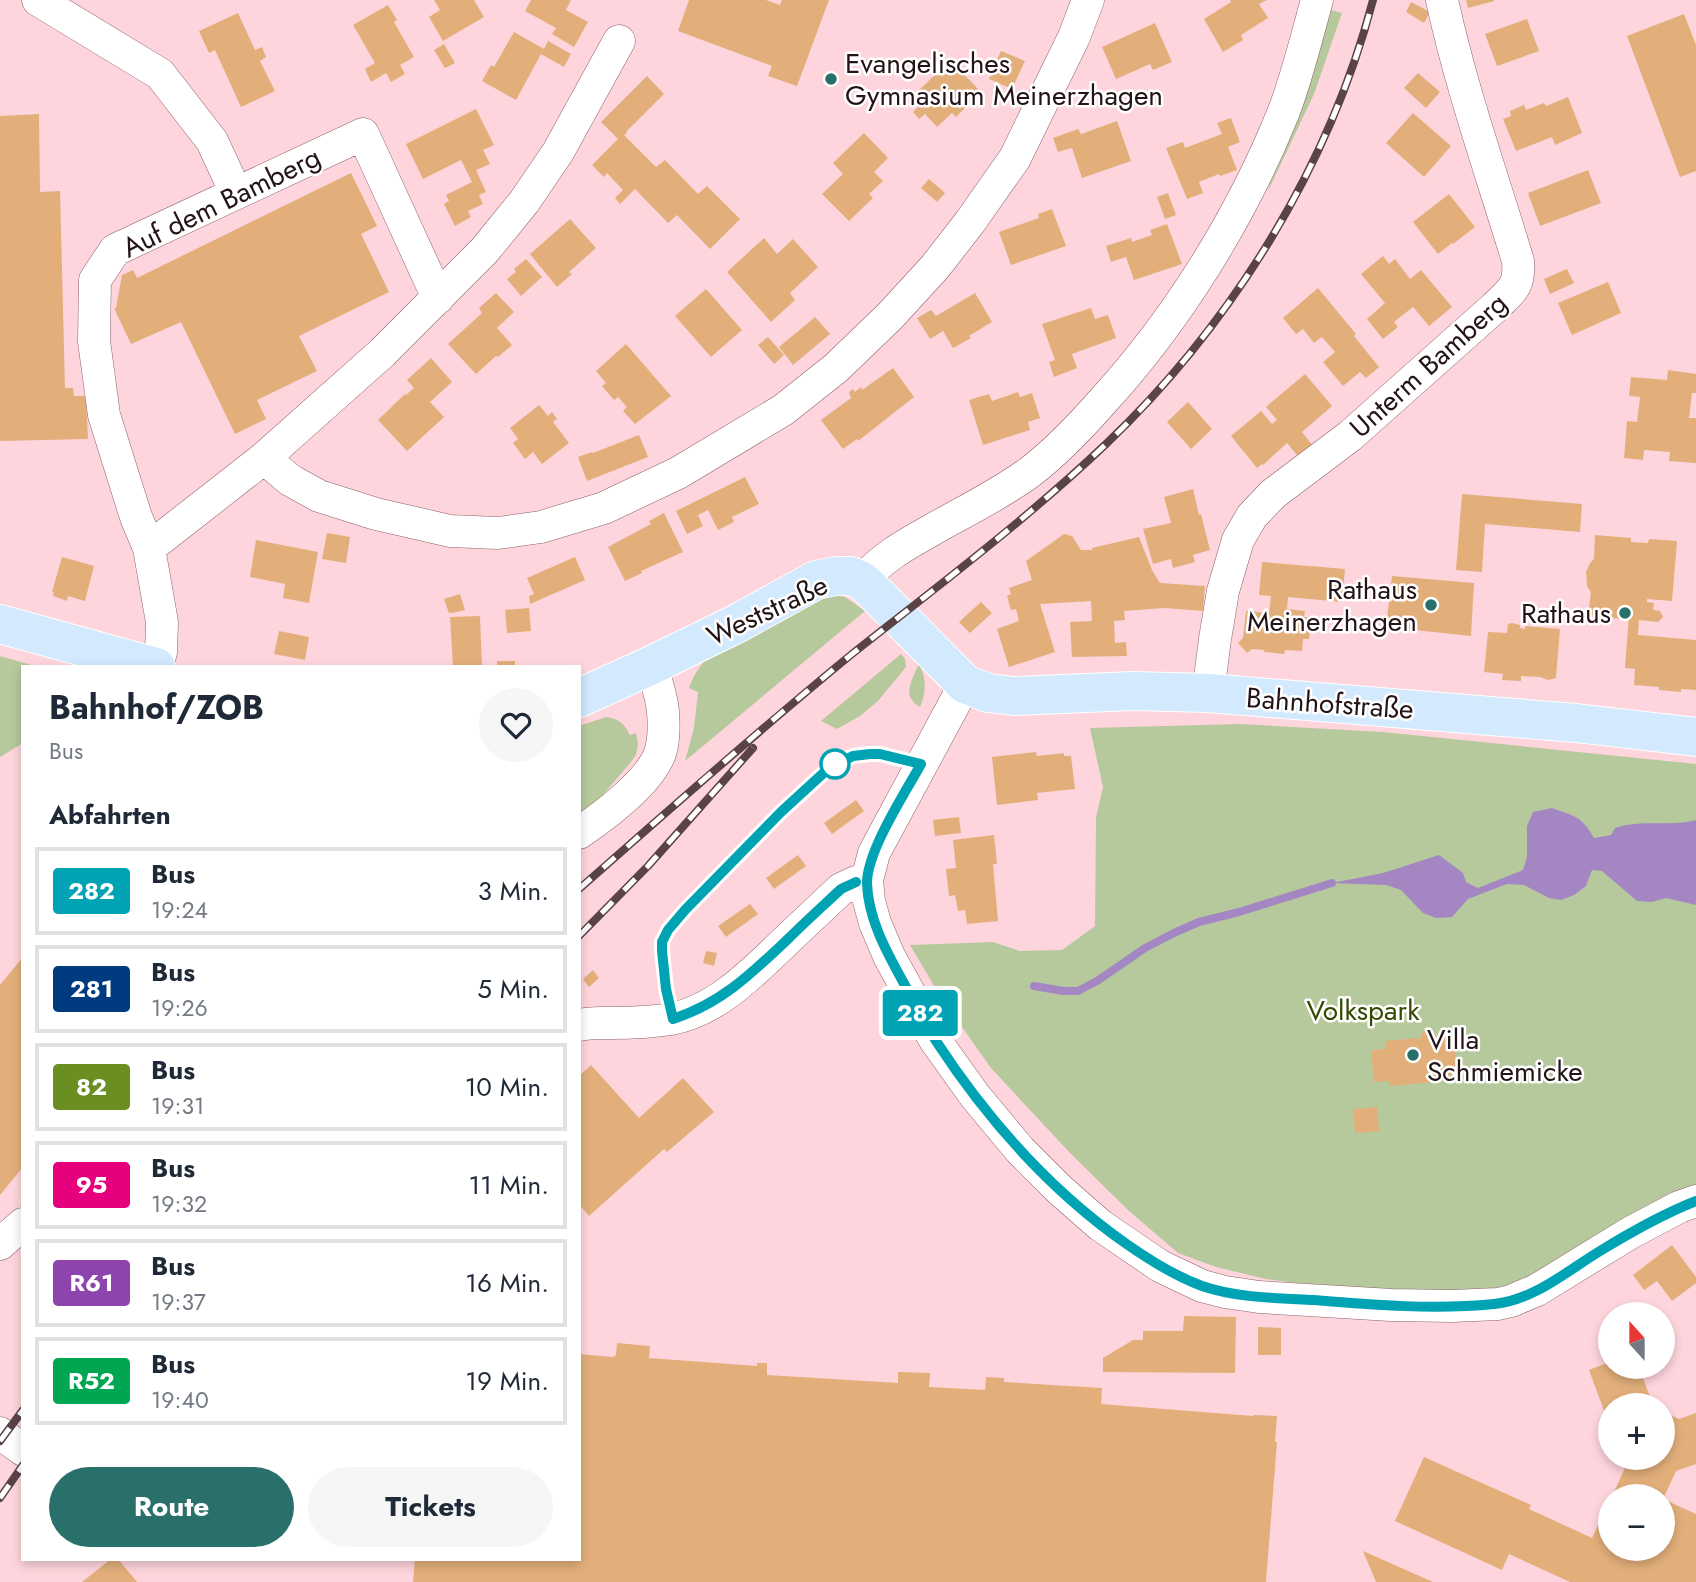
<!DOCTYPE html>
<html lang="de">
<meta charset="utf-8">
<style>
body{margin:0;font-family:Jost,sans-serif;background:#f6f6f7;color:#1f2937;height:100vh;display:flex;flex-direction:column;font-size:26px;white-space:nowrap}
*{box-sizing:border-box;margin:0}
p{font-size:23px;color:#747a83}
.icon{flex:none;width:38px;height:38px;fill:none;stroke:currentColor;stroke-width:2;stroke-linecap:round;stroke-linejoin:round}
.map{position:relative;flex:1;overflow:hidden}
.panel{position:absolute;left:21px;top:665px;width:560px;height:896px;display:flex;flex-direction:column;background:#fff;border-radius:0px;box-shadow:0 4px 10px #0003}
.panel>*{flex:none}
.badge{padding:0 14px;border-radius:5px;font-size:24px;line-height:46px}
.needle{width:46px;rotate:339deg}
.tools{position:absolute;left:1598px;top:1302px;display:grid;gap:14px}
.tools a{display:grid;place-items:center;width:77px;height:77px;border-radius:50%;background:#fff;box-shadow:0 4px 10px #0003;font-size:35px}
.map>.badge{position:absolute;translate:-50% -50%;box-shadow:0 0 0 4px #fff}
h2{padding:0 28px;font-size:26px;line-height:63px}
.round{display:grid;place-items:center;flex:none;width:74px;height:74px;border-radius:37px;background:#f6f6f7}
.head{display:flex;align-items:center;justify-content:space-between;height:119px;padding:0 28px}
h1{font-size:33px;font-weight:700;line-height:52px}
.cta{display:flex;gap:14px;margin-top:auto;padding:14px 28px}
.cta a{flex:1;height:80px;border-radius:42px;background:#287069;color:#fff;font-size:28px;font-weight:700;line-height:80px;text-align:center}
.cta a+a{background:#f6f6f7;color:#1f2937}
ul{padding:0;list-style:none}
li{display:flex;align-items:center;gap:21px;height:88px;margin:0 14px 10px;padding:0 14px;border:4px solid #e0e1e3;border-radius:0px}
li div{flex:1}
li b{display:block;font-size:26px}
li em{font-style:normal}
li .badge{min-width:77px;font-weight:700;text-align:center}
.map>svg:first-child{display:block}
.green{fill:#b6c99c}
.water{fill:#a487c2}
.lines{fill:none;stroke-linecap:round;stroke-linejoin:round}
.stream{stroke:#a487c2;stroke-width:8}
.building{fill:#e2af7b}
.minor-casing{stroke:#8e616a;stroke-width:33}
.major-casing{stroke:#fff;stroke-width:40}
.minor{stroke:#fff;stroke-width:32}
.major{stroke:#d2e9fe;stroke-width:38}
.rail-casing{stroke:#5a4347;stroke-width:8}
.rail{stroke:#fff;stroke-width:5;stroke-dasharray:16;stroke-linecap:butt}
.line-casing{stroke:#fff;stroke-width:16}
.line{stroke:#00a3b4;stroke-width:10}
.poi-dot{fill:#287069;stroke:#fff;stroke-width:2.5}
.stop-dot{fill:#fff;stroke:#00a3b4;stroke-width:3.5}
.labels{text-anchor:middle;stroke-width:5;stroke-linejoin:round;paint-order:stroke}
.poi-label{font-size:28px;fill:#251417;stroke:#fff;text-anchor:start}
.street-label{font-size:28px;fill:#251417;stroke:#fff}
.park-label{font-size:28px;fill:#354a00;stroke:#fff}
</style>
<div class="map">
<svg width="1696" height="1582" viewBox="0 0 1696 1582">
<rect width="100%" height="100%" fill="#fed5dc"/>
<path class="green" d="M1321 7 1342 13 1314 94 1268 191Z
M835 595 845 597 865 611 685 761 694 728 698 692 689 688C694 673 703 662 714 650L807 601Z
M901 654 905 659 906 667 878 701 860 716 837 729 821 721Z
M0 656 38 667H23V743L0 757Z
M919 663C926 678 927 691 920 707 900 696 913 679 919 663Z
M606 717C619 719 624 723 630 735L636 733 638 744 636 755 631 762 601 797 579 815V726Z
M1240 724 1383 732 1696 764V1186L1640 1210 1587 1245 1532 1278 1485 1293 1325 1287 1266 1279 1216 1267 1178 1253 1129 1211 1070 1153 991 1068 940 996 910 945 993 942 1020 951 1062 950 1095 926 1096 817 1103 787 1090 728Z"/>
<path class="water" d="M1552 808C1574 816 1582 816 1594 838L1611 835 1615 828C1641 819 1670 827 1696 820V905L1666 898 1652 902 1637 901 1602 871 1592 870 1586 886 1574 895 1561 900 1549 898 1524 885 1507 884 1468 899 1452 917 1436 918 1423 913 1401 890 1386 885 1332 883 1383 873 1439 855 1463 873 1466 882 1478 888 1523 870 1527 857V826L1533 812Z"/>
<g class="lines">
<path class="stream" d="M1034 986 1063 991H1078L1097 981 1145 948 1176 932 1199 922 1239 912 1332 883"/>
</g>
<path class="building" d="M434 0H474L484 17 443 41 429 17 440 10Z
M531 0H571L566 10 588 22 574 47 552 34 556 28 525 11Z
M689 0H766L780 5 782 0H829L797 86 768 76 772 66 678 31Z
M1230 0H1267L1259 4 1268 18 1241 35 1243 40 1223 52 1204 19 1231 2Z
M1466 0H1494V1L1468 8Z
M1411 2 1430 12 1424 23 1406 12Z
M388 5 397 20 394 22 414 57 400 65 405 74 391 82 386 73 371 82 365 69 375 63 353 25Z
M238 13 255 50 262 47 266 57 260 61 275 91 241 107 215 50 209 53 199 31Z
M1684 14 1696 45V171L1680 177 1627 36Z
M1527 19 1539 51 1497 66 1485 34Z
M1155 23 1172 62 1153 70 1150 64 1116 79 1102 47Z
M514 32 544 49 548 41 571 54 564 67 541 54 516 100 482 81 491 65 494 67Z
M444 44 455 63 445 68 434 50Z
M1001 51 1025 61 1012 89 989 79Z
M950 60 981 92 956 117 952 113 937 127 925 114 919 119 913 112 918 107 910 99Z
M1418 73 1440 92 1426 108 1404 88Z
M647 76 664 94 626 132 627 133 624 135 656 167 665 160 698 194 707 186 740 219 710 249 677 215 668 223 635 189 620 204 615 198 623 190 607 173 604 177 592 165 618 139 601 122Z
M1568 97 1582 133 1555 145 1552 137 1516 151 1503 119 1511 116 1510 111 1524 105 1526 110 1544 103 1546 106Z
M476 109 494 145 483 150 490 164 476 170 486 192 479 195 483 204 468 211 471 217 455 226 444 204 449 201 446 195 472 182 461 160 423 179 406 144Z
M1413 113 1451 146 1424 177 1386 143Z
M39 114 40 192 60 191 65 388H73L74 396H86L88 439 0 441V116Z
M1231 118 1240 142 1228 147 1237 170 1220 176 1219 174 1199 182 1203 193 1187 199 1166 148 1183 142 1185 148 1222 134 1217 123Z
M1117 121 1131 161 1082 178 1072 148 1058 152 1053 138 1078 129 1081 134Z
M864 133 888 158 874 172 883 181 869 194 873 198 849 221 822 194 843 174 833 163Z
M1588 170 1601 203 1540 226 1528 193Z
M351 173 377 226 361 234 389 292 299 336 317 371 257 400 266 419 235 434 181 322 131 344 114 308H116L122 275 133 270 137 278Z
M929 179 945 193 937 202 921 188Z
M1168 193 1176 215 1165 219 1157 197Z
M1449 194 1475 227 1453 244 1452 243 1438 254 1413 222Z
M1052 209 1066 246 1011 265 999 232 1039 218 1038 214Z
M570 219 596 248 569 272 572 274 557 287 530 254Z
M1167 224 1182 264 1134 280 1126 257 1111 262 1106 246 1131 238 1132 242 1152 235 1150 230Z
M764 238 777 254 793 239 818 267 790 293 795 300 771 322 727 272Z
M1383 256 1389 264 1395 259 1410 279 1421 270 1452 307 1429 326 1413 307 1394 322 1398 327 1383 339 1367 319 1385 303 1361 274Z
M526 259 542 277 521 296 507 279 516 272 514 269Z
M1567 269 1574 283 1550 294 1544 279Z
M1608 282 1621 313 1572 335 1558 303Z
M1318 288 1356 334 1354 336 1379 367 1366 378 1360 372 1343 386 1323 362 1335 352 1322 337 1314 343 1303 329 1296 334 1283 318Z
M706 289 742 330 711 357 675 316Z
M496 293 514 312 497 328 512 345 498 357 496 356 476 374 448 344 482 313 479 308Z
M975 293 992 322 969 336 971 338 953 348 943 331 930 339 917 318 931 310 936 316Z
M1091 308 1095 319 1108 315 1116 338 1072 354 1077 368 1054 377 1049 362 1055 360 1042 324Z
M815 317 830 334 793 365 779 347Z
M768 337 784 355 774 364 758 345Z
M626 344 671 396 635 424 623 411 627 407 618 397 614 400 602 386 606 383 596 371Z
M431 358 452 382 430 402 444 417 407 451 378 420 405 394 406 395 414 388 407 380Z
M893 368 914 397 858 441 857 439 843 449 821 420 851 398 849 392 853 389 855 392 861 387 862 390Z
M1668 370 1696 374V393H1692L1689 418H1696V463L1669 461 1670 452 1644 450 1643 460 1624 458 1627 421 1637 422 1640 397 1629 396 1631 377 1667 380Z
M1305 374 1332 406 1302 432 1316 450 1302 461 1287 443 1263 465 1262 464 1257 468 1231 436 1261 411 1272 424 1277 420 1266 407Z
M1018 392 1020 397 1032 393 1040 418 1028 422 1030 430 983 445 969 400 989 394 992 401Z
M1188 402 1212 429 1191 449 1167 422Z
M539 405 548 416 552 412 557 419 553 422 569 443 542 464 533 452 525 459 513 443 518 439 510 428Z
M639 435 648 457 587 481 578 457 592 452 593 453Z
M745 477 759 504 732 517 734 522 718 530 708 510 698 515 703 526 687 534 676 511Z
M1193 489 1199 515 1201 514 1210 550 1193 555 1195 562 1173 568 1171 559 1153 564 1143 529 1171 523 1164 497Z
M1462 494 1582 504 1580 532 1485 524 1482 572 1456 570Z
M664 513 683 552 641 571 642 573 625 581 608 547 651 524 649 521Z
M327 533 350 537 346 563 322 559Z
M1064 534 1072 536 1081 550H1092V548L1139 537 1152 570 1160 583 1205 586 1203 611 1164 608 1124 611 1125 620 1114 621 1115 643 1126 642 1127 656 1072 657 1070 622 1092 621 1091 601 1040 604 1055 652 1009 667 997 629 1019 621 1016 609 1011 610 1007 596 1011 594 1009 588 1032 580 1026 561Z
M1595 535 1631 538V542L1648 543 1649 539 1677 541 1672 601 1647 599V602L1654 603 1653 610 1660 611 1663 617 1658 622 1639 620 1638 635 1696 640V690L1681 689V692L1659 690V687L1634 685 1635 669 1625 668 1629 615H1625V619L1588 616 1591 592 1587 586 1586 572 1590 563 1594 559Z
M256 540 318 552 309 603 283 598 285 584 250 577Z
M62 557 94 566 85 601 68 596 67 601 53 596 54 592H52Z
M575 557 585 580 530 604 529 596 534 594 527 578Z
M1262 562 1345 569 1342 602 1288 597 1287 609 1305 611 1304 617H1311L1309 639H1303L1302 651 1285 650 1284 654 1264 652V650L1252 649 1247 653 1238 643 1243 638 1246 611 1269 613 1271 596 1259 595Z
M1392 576 1474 583 1471 636 1386 627Z
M460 594 465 610 457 612 449 613 444 599Z
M981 602 992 613 970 633 959 622Z
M529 608 531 631 507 633 505 610Z
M480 616 482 667H453L450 617Z
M1512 623 1520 625V628L1525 629V626L1560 629 1556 678 1548 680 1540 677 1521 676V681L1502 680 1503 674 1484 672 1488 632 1507 633 1508 624Z
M279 631 309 637 305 660 274 654Z
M497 661H515V667H497Z
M1036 752 1037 756 1064 753V756H1071L1075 789 1037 793 1038 800 997 805 992 757Z
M856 800 864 811 832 834 824 823Z
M959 817 961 833 935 836 933 820Z
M994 835 997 864H993L998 921 967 924 965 910 958 911 955 895 949 896 946 869 956 868 953 840Z
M798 855 806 866 774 889 766 878Z
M750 904 758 914 726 937 718 926Z
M706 951 717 953 714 966 703 963Z
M23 957V1167L0 1195V985Z
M593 970 599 978 589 987 583 979Z
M1432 1031 1436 1036H1440V1038L1454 1036 1456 1061 1459 1060V1063H1463L1465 1067 1464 1072 1460 1073V1075L1444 1076V1081L1389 1086V1081L1374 1082 1371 1050 1386 1049 1385 1041 1420 1038 1423 1032Z
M591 1065 639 1118 683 1078 714 1112 667 1152 664 1149 589 1216 579 1204V1076Z
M1377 1107 1379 1131 1355 1133 1353 1109Z
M1672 1245 1696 1277V1283L1672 1301 1657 1281 1644 1290 1633 1275Z
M1184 1316 1236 1317 1235 1373 1103 1372V1358L1133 1340H1143V1331H1183Z
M1258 1327 1281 1328V1355H1258Z
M617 1343 650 1346 649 1358 757 1366V1363H767V1375L898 1383V1372L930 1373 929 1387 985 1390 986 1377 1004 1378V1382L1102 1388 1101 1404 1253 1416 1254 1415 1277 1416 1275 1442H1277L1266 1582H413L415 1559H579V1354L613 1357 616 1355Z
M1610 1362V1367H1639L1653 1405H1610V1427L1589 1370Z
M1662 1411 1679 1419 1696 1413V1464L1676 1471 1663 1499 1696 1514V1582H1570L1509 1554 1502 1570 1395 1521 1424 1457 1531 1505 1529 1509 1592 1538 1610 1500V1549H1662V1496H1612L1625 1468 1621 1458H1662Z
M1363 1551 1433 1582H1376Z
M111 1559H118L137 1582H82Z"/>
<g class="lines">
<g class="minor-casing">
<path id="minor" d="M38 0 160 74 212 141 236 193
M264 458 290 480 319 496 376 514 450 531 498 533 541 527 604 508 678 473 783 410 836 368 890 316 935 267 970 222 1015 158 1074 37 1088 0
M149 548 264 458 382 353 484 251 524 202 558 152 619 41
M862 581C882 558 903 546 930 531 963 512 999 495 1030 472 1056 452 1080 427 1102 402 1178 319 1242 216 1284 111 1297 77 1307 36 1317 0
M157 667 161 652 162 622 149 548 136 517 104 415 94 341 95 280 115 250 363 134 438 298
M965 684 874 853 867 880 869 901 875 923 889 956 935 1040 975 1096 1020 1150 1060 1190 1100 1225 1160 1266 1202 1286 1225 1292 1259 1297 1391 1305 1452 1306 1498 1304 1511 1301 1537 1290 1630 1233 1679 1207 1696 1201
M1208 693 1215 639 1223 591 1238 540 1252 516 1273 494 1350 436 1495 307C1512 290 1520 287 1518 261 1492 175 1461 88 1442 0
M579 833C604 816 653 780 661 750 664 738 664 724 663 712 662 696 655 680 652 665
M579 1025C591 1022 600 1023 611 1023 631 1023 652 1022 671 1019 719 1010 756 969 790 937 807 921 824 905 841 889L856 882 867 880
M0 1244 23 1224
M0 1433 23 1450"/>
</g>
<g class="major-casing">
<path id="major" d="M0 624 156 667
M579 698 652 665 738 623 816 580 836 576H851L862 581 870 588 965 684 988 693 1014 696 1133 691 1208 693 1576 723 1696 737"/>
</g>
<use href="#minor" class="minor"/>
<use href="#major" class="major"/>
<g class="rail-casing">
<path id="rail" d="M579 889C669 810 759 730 852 654 938 586 1026 520 1106 444 1231 325 1329 168 1373 0
M579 936 648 866 753 748
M0 1441 23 1410
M0 1498 23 1465"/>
</g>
<use href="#rail" class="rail"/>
</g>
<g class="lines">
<g class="line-casing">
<path id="line" d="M856 882 841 889C824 905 806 921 789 938 752 973 722 1003 673 1019L666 989 662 951V942L668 930 685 910 781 812 829 768 853 756 870 754H880L921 764C905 793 867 851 867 883 868 921 889 956 907 989 917 1006 926 1024 936 1041 987 1119 1052 1192 1128 1245 1151 1261 1175 1276 1202 1286 1237 1298 1277 1298 1314 1300 1374 1305 1435 1310 1494 1304 1534 1300 1567 1271 1600 1251 1631 1232 1663 1214 1696 1201"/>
</g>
<use href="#line" class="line"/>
</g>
<g class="poi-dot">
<circle cx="831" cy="79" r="7"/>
<circle cx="1431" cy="605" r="7"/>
<circle cx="1625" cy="613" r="7"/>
<circle cx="1413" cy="1055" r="7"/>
</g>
<circle class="stop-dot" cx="835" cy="764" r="14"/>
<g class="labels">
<g class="poi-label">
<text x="845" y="73">Evangelisches<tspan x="845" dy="32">Gymnasium Meinerzhagen</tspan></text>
<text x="1417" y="599" text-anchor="end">Rathaus<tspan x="1417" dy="32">Meinerzhagen</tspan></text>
<text x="1611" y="623" text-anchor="end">Rathaus</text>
<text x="1427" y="1049">Villa<tspan x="1427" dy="32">Schmiemicke</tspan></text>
</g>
<g class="street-label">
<text transform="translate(221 202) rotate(-26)" y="10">Auf dem Bamberg</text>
<text transform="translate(1428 365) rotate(-42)" y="10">Unterm Bamberg</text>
<text transform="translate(767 610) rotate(-25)" y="10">Weststraße</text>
<text transform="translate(1330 703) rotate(4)" y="10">Bahnhofstraße</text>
</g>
<g class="park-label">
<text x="1363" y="1020">Volkspark</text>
</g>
</g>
</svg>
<div class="tools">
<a><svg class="needle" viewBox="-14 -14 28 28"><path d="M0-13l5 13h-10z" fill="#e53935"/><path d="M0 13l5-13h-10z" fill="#747a83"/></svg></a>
<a>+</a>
<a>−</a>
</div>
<b class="badge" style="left:920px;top:1013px;background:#00a3b4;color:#fff">282</b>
<section class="panel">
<div class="head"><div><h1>Bahnhof/ZOB</h1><p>Bus</p></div><a class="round"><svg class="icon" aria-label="heart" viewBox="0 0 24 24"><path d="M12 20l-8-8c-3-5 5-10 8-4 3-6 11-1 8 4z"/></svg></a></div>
<h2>Abfahrten</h2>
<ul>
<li><span class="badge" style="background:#00a3b4;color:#fff">282</span><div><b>Bus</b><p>19:24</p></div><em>3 Min.</em></li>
<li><span class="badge" style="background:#003b80;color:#fff">281</span><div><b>Bus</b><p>19:26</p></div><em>5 Min.</em></li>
<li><span class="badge" style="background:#6b8e23;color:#fff">82</span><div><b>Bus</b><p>19:31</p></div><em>10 Min.</em></li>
<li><span class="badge" style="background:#e6007e;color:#fff">95</span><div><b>Bus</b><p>19:32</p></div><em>11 Min.</em></li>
<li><span class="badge" style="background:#8e44ad;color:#fff">R61</span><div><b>Bus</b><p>19:37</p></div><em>16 Min.</em></li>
<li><span class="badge" style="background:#00a651;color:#fff">R52</span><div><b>Bus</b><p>19:40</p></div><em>19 Min.</em></li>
</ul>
<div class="cta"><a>Route</a><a>Tickets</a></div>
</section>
</div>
